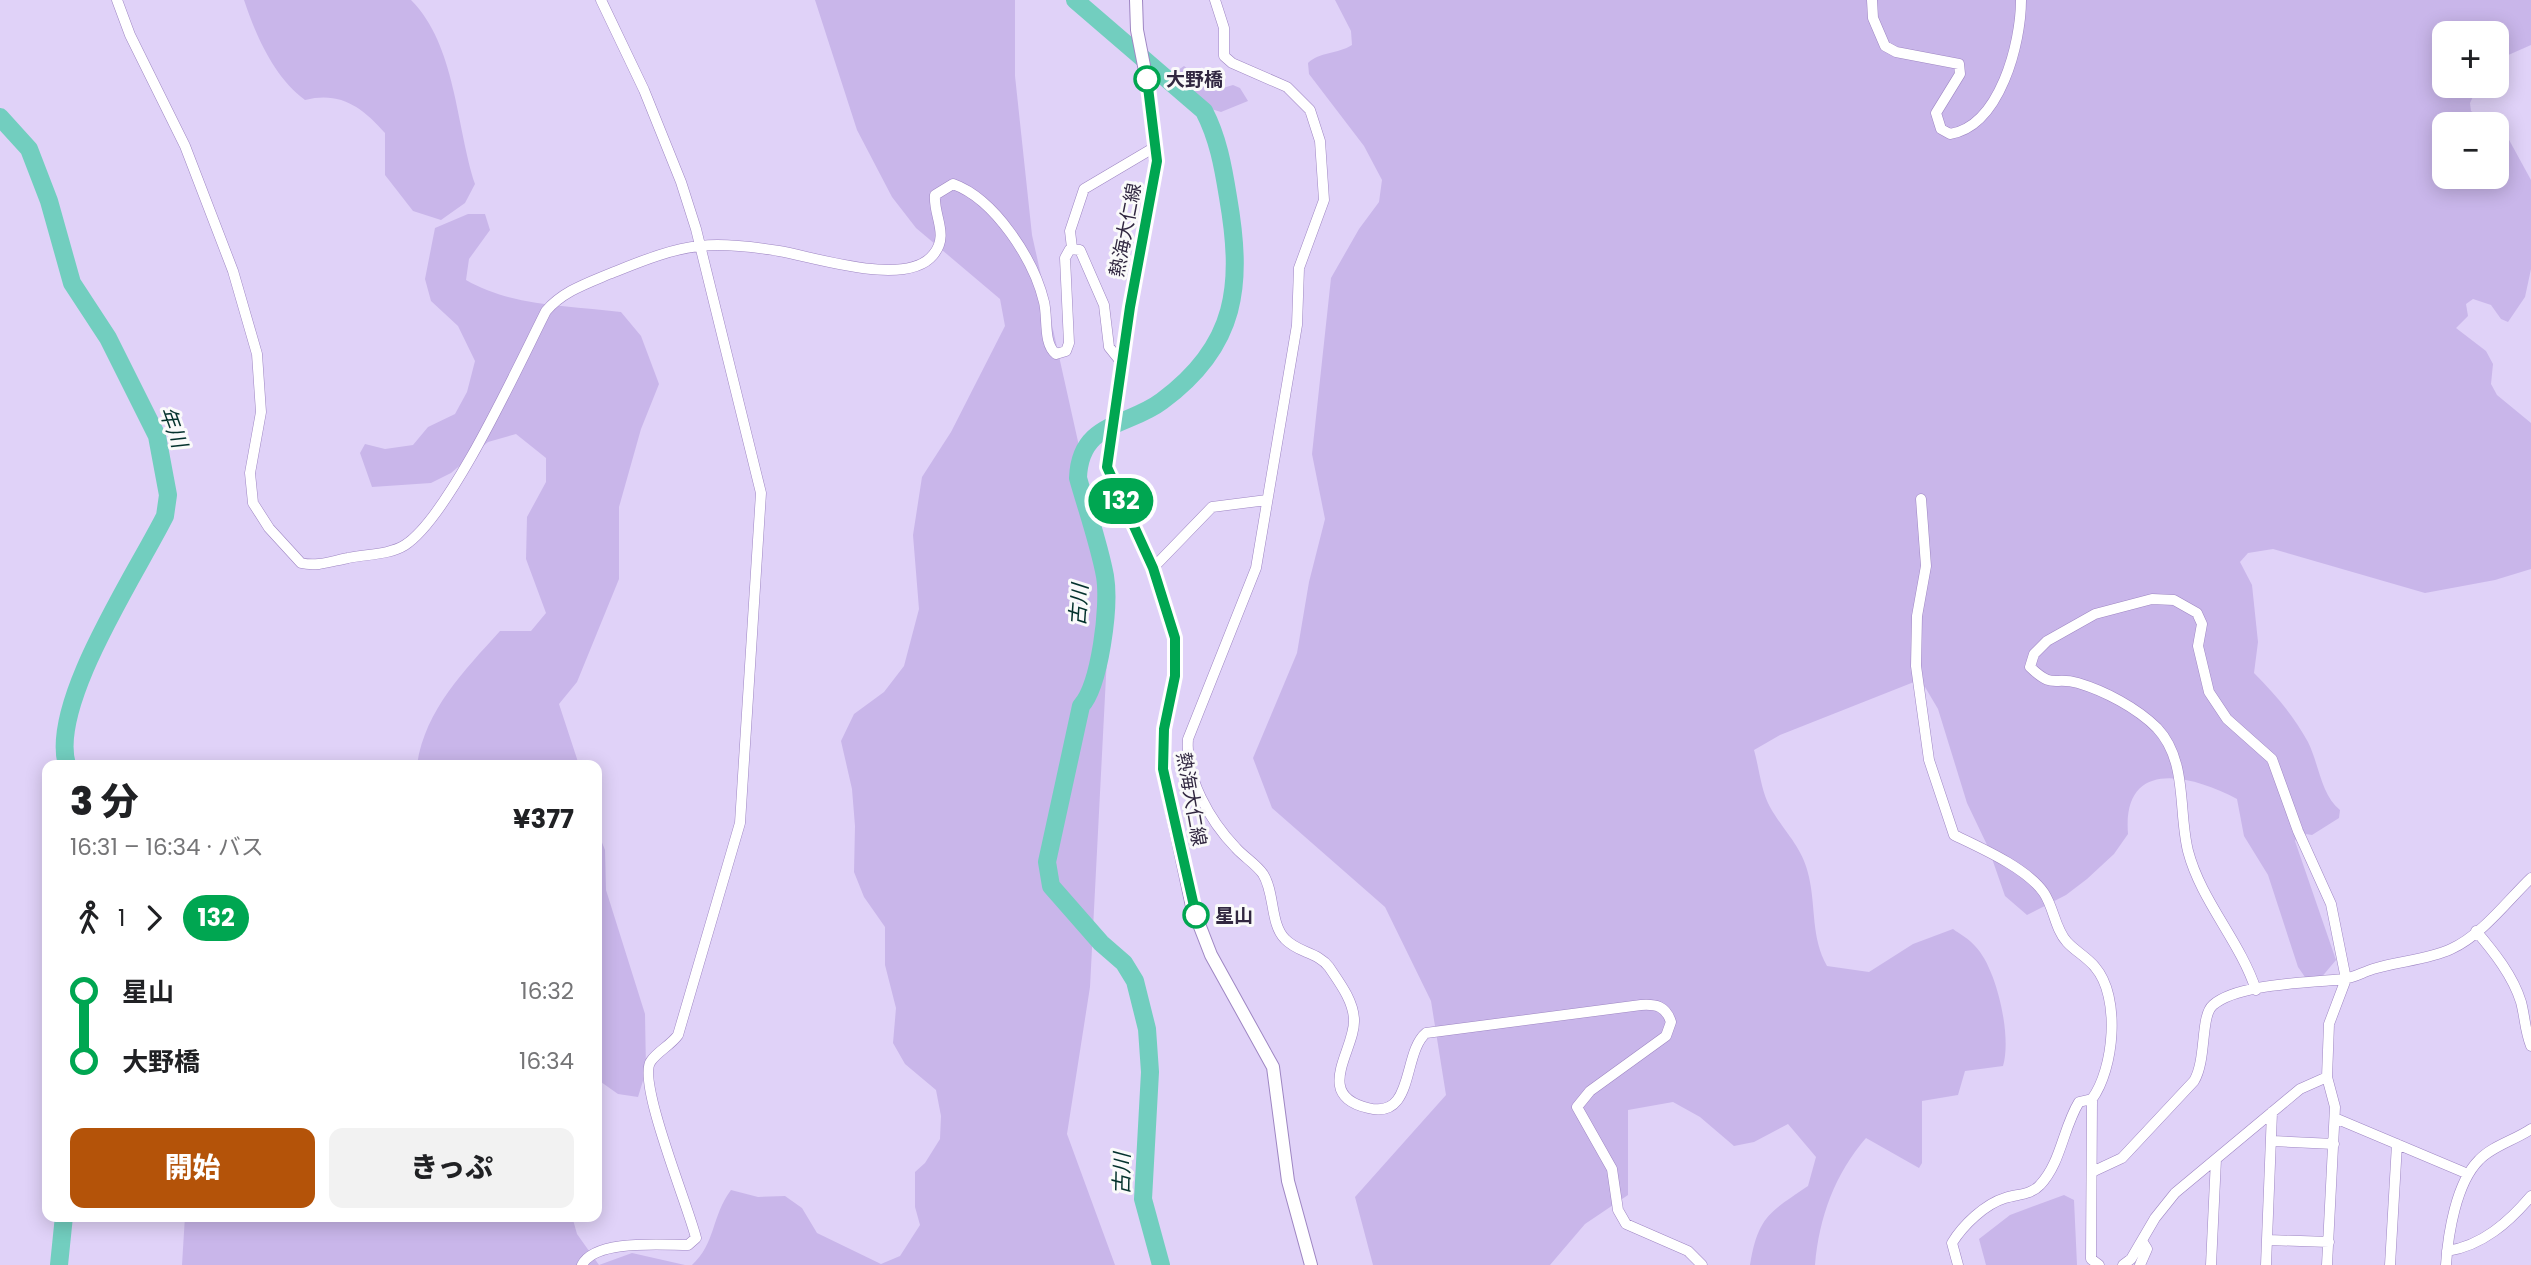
<!DOCTYPE html>
<html lang="ja">
<meta charset="utf-8">
<style>
body{margin:0;font-family:Poppins,"Noto Sans JP",sans-serif;background:#f2f2f2;color:#202124;height:100vh;display:flex;flex-direction:column;font-size:26px;white-space:nowrap}
*{box-sizing:border-box;margin:0}
p{font-size:23px;color:#757577}
.icon{flex:none;width:38px;height:38px;fill:none;stroke:currentColor;stroke-width:2;stroke-linecap:round;stroke-linejoin:round}
.map{position:relative;flex:1;overflow:hidden}
.drawer{position:absolute;left:42px;top:760px;width:560px;height:462px;display:flex;flex-direction:column;background:#fff;border-radius:14px;box-shadow:0 4px 18px #0003}
.drawer>*{flex:none}
.badge{padding:0 14px;border-radius:23px;font-size:24px;line-height:46px}
.tools{position:absolute;left:2432px;top:21px;display:grid;gap:14px}
.tools a{display:grid;place-items:center;width:77px;height:77px;border-radius:14px;background:#fff;box-shadow:0 4px 18px #0003;font-size:35px}
.map>.badge{position:absolute;translate:-50% -50%;box-shadow:0 0 0 4px #fff}
.legs{display:flex;align-items:center;gap:10px;height:77px;padding:0 28px;font-size:23px}
.legs p{margin-inline-start:auto}
.overview{display:flex;align-items:center;justify-content:space-between;height:119px;padding:0 28px}
h1{font-size:38px;font-weight:800;line-height:52px}
.button{display:flex;gap:14px;margin-top:auto;padding:14px 28px}
.button a{flex:1;height:80px;border-radius:14px;background:#b45309;color:#fff;font-size:28px;font-weight:800;line-height:80px;text-align:center}
.button a+a{background:#f2f2f2;color:#202124}
ul{padding:0 28px;list-style:none}
li{display:flex;align-items:center;gap:24px;height:70px;font-size:26px}
li i{display:grid;place-items:center;width:10px;height:100%;margin:0 9px;background:currentColor}
li i::after{content:'';width:18px;height:18px;margin:-9px;border:5px solid;border-radius:50%;background:#fff}
li p{margin-inline-start:auto}
li:first-child i{background:linear-gradient(#0000 50%,currentColor 0)}
li:last-child i{background:linear-gradient(currentColor 50%,#0000 0)}
.map>svg:first-child{display:block}
.green{fill:#c9b6ea}
.lines{fill:none;stroke-linecap:round;stroke-linejoin:round}
.river{stroke:#72cebf;stroke-width:18}
.minor-casing{stroke:#9e86c3;stroke-width:11}
.major-casing{stroke:#9e86c3;stroke-width:14}
.minor{stroke:#fff;stroke-width:10}
.major{stroke:#fff;stroke-width:12}
.line-1-casing{stroke:#fff;stroke-width:16}
.line-1{stroke:#00a651;stroke-width:10}
.stop-1-dot{fill:#fff;stroke:#00a651;stroke-width:3.5}
.labels{text-anchor:middle;stroke-width:6;stroke-linejoin:round;paint-order:stroke}
.stop-label{font-size:19px;font-weight:bold;fill:#312740;stroke:#fafafa;text-anchor:start}
.street-label{font-size:19px;fill:#312740;stroke:#fafafa}
.water-label{font-size:21px;font-style:italic;fill:#04322d;stroke:#fafafa}
</style>
<div class="map">
<svg width="2531" height="1265" viewBox="0 0 2531 1265">
<rect width="100%" height="100%" fill="#e0d2f8"/>
<path class="green" d="M244 0H411C456 45 456 126 475 184L465 203 441 220 413 211 385 175V133C362 107 340 91 305 100 274 77 256 36 244 0Z
M815 0H1015V76L1032 235 1081 455 1102 569 1107 657 1090 987 1067 1134 1115 1265H692C716 1243 711 1217 731 1190L758 1197 785 1196 802 1208 817 1233 881 1264 900 1256 920 1225 915 1207V1172L925 1163 940 1139 941 1116 936 1090 905 1064 893 1043 896 1008 885 965V927L864 897 854 872 855 826 852 789 841 741 854 714 884 692 904 666 919 609 913 535 922 477 951 432 1005 326 1000 299 916 228 892 197 857 130Z
M1335 0H2531V45L2497 60V33H2445V86H2478L2470 103 2471 111 2492 124H2445V177H2497V127L2508 138 2531 180V269L2525 297 2508 322 2501 319 2491 305 2473 299 2466 304 2468 316 2456 328 2486 351 2493 364 2491 384 2497 395 2531 423V569L2495 580 2425 593 2273 549 2248 553 2240 562 2252 585 2258 642 2254 673C2275 694 2294 716 2308 742 2319 764 2321 795 2340 810L2339 818 2312 835 2299 833 2295 841 2336 960 2320 979 2307 980 2298 967 2268 875 2244 836 2237 799C2190 774 2122 758 2128 834L2114 854 2087 879 2066 895 2027 915 2005 896 1988 847 1967 803 1938 709 1925 687 1914 682 1780 735 1754 750C1759 767 1761 791 1770 807 1784 832 1803 847 1809 877 1816 909 1811 937 1827 966L1869 972 1913 944 1953 929C1960 934 1969 939 1975 946 1997 968 2012 1037 2003 1066L1965 1071 1958 1095 1922 1101V1163L1919 1168 1866 1138C1835 1174 1819 1217 1815 1265H1750C1758 1216 1770 1212 1808 1186L1816 1157 1788 1124 1754 1142 1734 1146 1700 1117 1673 1102 1628 1110V1195L1585 1224 1550 1265H1373L1355 1197 1446 1095 1431 1001 1385 907 1272 808 1253 758 1297 653 1309 582 1325 519 1312 454 1331 278 1359 229 1379 202 1382 180 1364 146 1309 74 1308 63C1319 52 1338 54 1352 45L1351 31Z
M1184 66 1189 70 1216 74 1223 88 1233 85 1240 88 1248 101 1221 112 1208 108 1174 77 1175 72Z
M468 214H485L490 230 469 259 466 280C513 307 568 305 621 312L641 336 659 384 641 429 619 507V579L577 682 559 704 579 765H417C425 710 464 671 500 631H531L546 613 526 559 527 517 546 482V458L516 434 488 442 451 473 431 483 372 487 360 453 365 444 385 449 413 445 428 427 455 414 467 392 475 361 458 326 431 301 425 279 435 228Z
M597 830 605 850 606 890 645 1014 646 1071 638 1097 618 1094 601 1082 597 1084Z
M2064 1195 2074 1200 2077 1265H1986L1979 1239 2010 1215Z
M185 1216H572L577 1234 599 1265 632 1253 685 1265H182Z"/>
<g class="lines">
<path class="river" d="M1075 0 1204 111C1218 138 1223 166 1228 197 1243 284 1238 345 1162 401 1128 427 1080 421 1078 478 1087 510 1099 544 1105 576 1110 606 1100 685 1081 706L1047 862 1051 886 1101 943 1124 963 1135 981 1147 1029 1150 1072 1143 1199 1161 1265
M0 117 29 149 49 201 72 283 108 338 157 436 168 495 165 516C136 574 49 704 67 765
M59 1265 64 1216"/>
<g class="minor-casing">
<path id="minor" d="M117 0 130 35 185 146 233 271 257 354 261 412 250 473 253 503 269 528 301 563C317 567 332 561 348 558 366 554 389 555 405 545 450 516 519 364 546 311 562 292 585 284 609 274 637 263 669 249 700 246 725 243 754 247 779 251 815 257 906 288 933 255 950 235 933 216 935 195L953 184C995 199 1034 260 1044 302 1048 318 1043 344 1056 354L1066 351 1069 343 1065 258 1070 249 1080 250 1104 305 1109 347 1121 362
M1215 0 1224 28V56L1232 63 1287 87 1310 110 1320 141 1324 200 1299 268 1297 325 1256 568 1188 739C1185 778 1210 821 1236 848 1244 857 1256 864 1263 874 1275 893 1270 924 1285 939 1298 953 1318 952 1329 967 1339 982 1353 1000 1354 1019 1356 1049 1312 1095 1368 1108 1415 1120 1402 1053 1426 1033L1641 1005C1656 1004 1666 1006 1671 1022L1666 1036 1590 1091 1577 1107 1612 1169 1618 1210 1626 1224 1688 1251 1702 1265
M1872 0 1873 18 1885 46 1896 52 1959 64 1960 74 1936 113 1941 129 1950 134C2000 126 2021 43 2021 0
M1072 248 1070 231 1084 189 1155 147
M1921 499 1926 566 1917 616 1916 666 1929 760 1954 835C1981 848 2027 868 2044 893 2054 908 2055 929 2067 942 2075 951 2087 957 2095 967 2121 997 2114 1069 2092 1099L2091 1259 2099 1265
M1153 568 1212 507 1267 500
M2476 931C2494 952 2513 976 2521 1002 2525 1017 2525 1031 2531 1046
M2256 990C2240 941 2201 901 2188 851 2178 811 2188 761 2157 728 2137 708 2105 691 2078 683 2053 676 2054 690 2030 667L2034 654 2047 641 2095 614 2152 599 2174 600 2197 613 2202 624 2198 646 2209 692 2227 719 2272 759 2298 831 2331 904 2346 979 2329 1024 2327 1077 2335 1107 2327 1265
M2335 1118 2468 1174
M2273 1141 2334 1144
M2092 1172 2122 1158 2194 1081C2207 1059 2200 1016 2213 1005 2238 983 2311 983 2343 979 2354 978 2363 972 2373 969 2398 961 2428 960 2451 949 2482 935 2507 901 2531 878
M2268 1240 2329 1242
M2447 1251C2482 1246 2509 1222 2531 1196
M582 1265C595 1239 661 1245 688 1245L696 1238C689 1208 636 1080 651 1061 658 1051 671 1045 678 1035L740 823 761 493 696 229 681 182 644 90 601 0
M1958 1265 1952 1243C1963 1225 1985 1204 2005 1198 2017 1194 2031 1195 2040 1185 2061 1163 2063 1128 2079 1102L2092 1099
M2123 1265 2131 1259 2155 1218 2175 1193 2300 1089 2327 1077
M2140 1265 2147 1249 2142 1241
M2211 1265 2216 1159
M2266 1265 2272 1112
M2390 1265 2397 1144
M2446 1265C2448 1234 2456 1183 2479 1160 2492 1146 2515 1140 2531 1129"/>
</g>
<g class="major-casing">
<path id="major" d="M1136 0 1137 30 1146 76 1157 161 1130 307 1107 467 1153 568 1175 638V676L1164 729 1163 769 1192 906 1211 955 1273 1067 1288 1181 1311 1265"/>
</g>
<use href="#minor" class="minor"/>
<use href="#major" class="major"/>
</g>
<g class="lines">
<g class="line-1-casing">
<path id="line-1" d="M1147 79 1157 161 1130 307 1107 467 1153 568 1175 638V676L1164 729 1163 769 1196 915"/>
</g>
<use href="#line-1" class="line-1"/>
</g>
<g class="stop-1-dot">
<circle cx="1147" cy="79" r="12"/>
<circle cx="1196" cy="915" r="12"/>
</g>
<g class="labels">
<g class="stop-label">
<text x="1166" y="86">大野橋</text>
<text x="1215" y="922">星山</text>
</g>
<g class="street-label">
<text transform="translate(1125 230) rotate(-79)" y="7">熱海大仁線</text>
<text transform="translate(1192 799) rotate(80)" y="7">熱海大仁線</text>
</g>
<g class="water-label">
<text transform="translate(173 427) rotate(70)" y="7">年川</text>
<text transform="translate(1079 605) rotate(-86)" y="7">古川</text>
<text transform="translate(1122 1174) rotate(-89)" y="7">古川</text>
</g>
</g>
</svg>
<div class="tools">
<a>+</a>
<a>−</a>
</div>
<b class="badge" style="left:1121px;top:501px;background:#00a651;color:#fff">132</b>
<section class="drawer">
<div class="overview"><div><h1>3 分</h1><p>16:31 – 16:34 · バス</p></div><b>¥377</b></div>
<div class="legs"><svg class="icon" aria-label="walk" viewBox="0 0 24 24"><circle cx="13" cy="4" r="2"/><path d="M13 8l-2 6 4 7M11 14l-3 7M7 12l3-4h3l4 4"/></svg>1<svg class="icon" aria-label="forward" viewBox="0 0 24 24"><path d="M9 5l7 7-7 7"/></svg><b class="badge" style="background:#00a651;color:#fff">132</b></div>
<ul>
<li><i style="color:#00a651"></i><b>星山</b><p>16:32</p></li>
<li><i style="color:#00a651"></i><b>大野橋</b><p>16:34</p></li>
</ul>
<div class="button"><a>開始</a><a>きっぷ</a></div>
</section>
</div>
